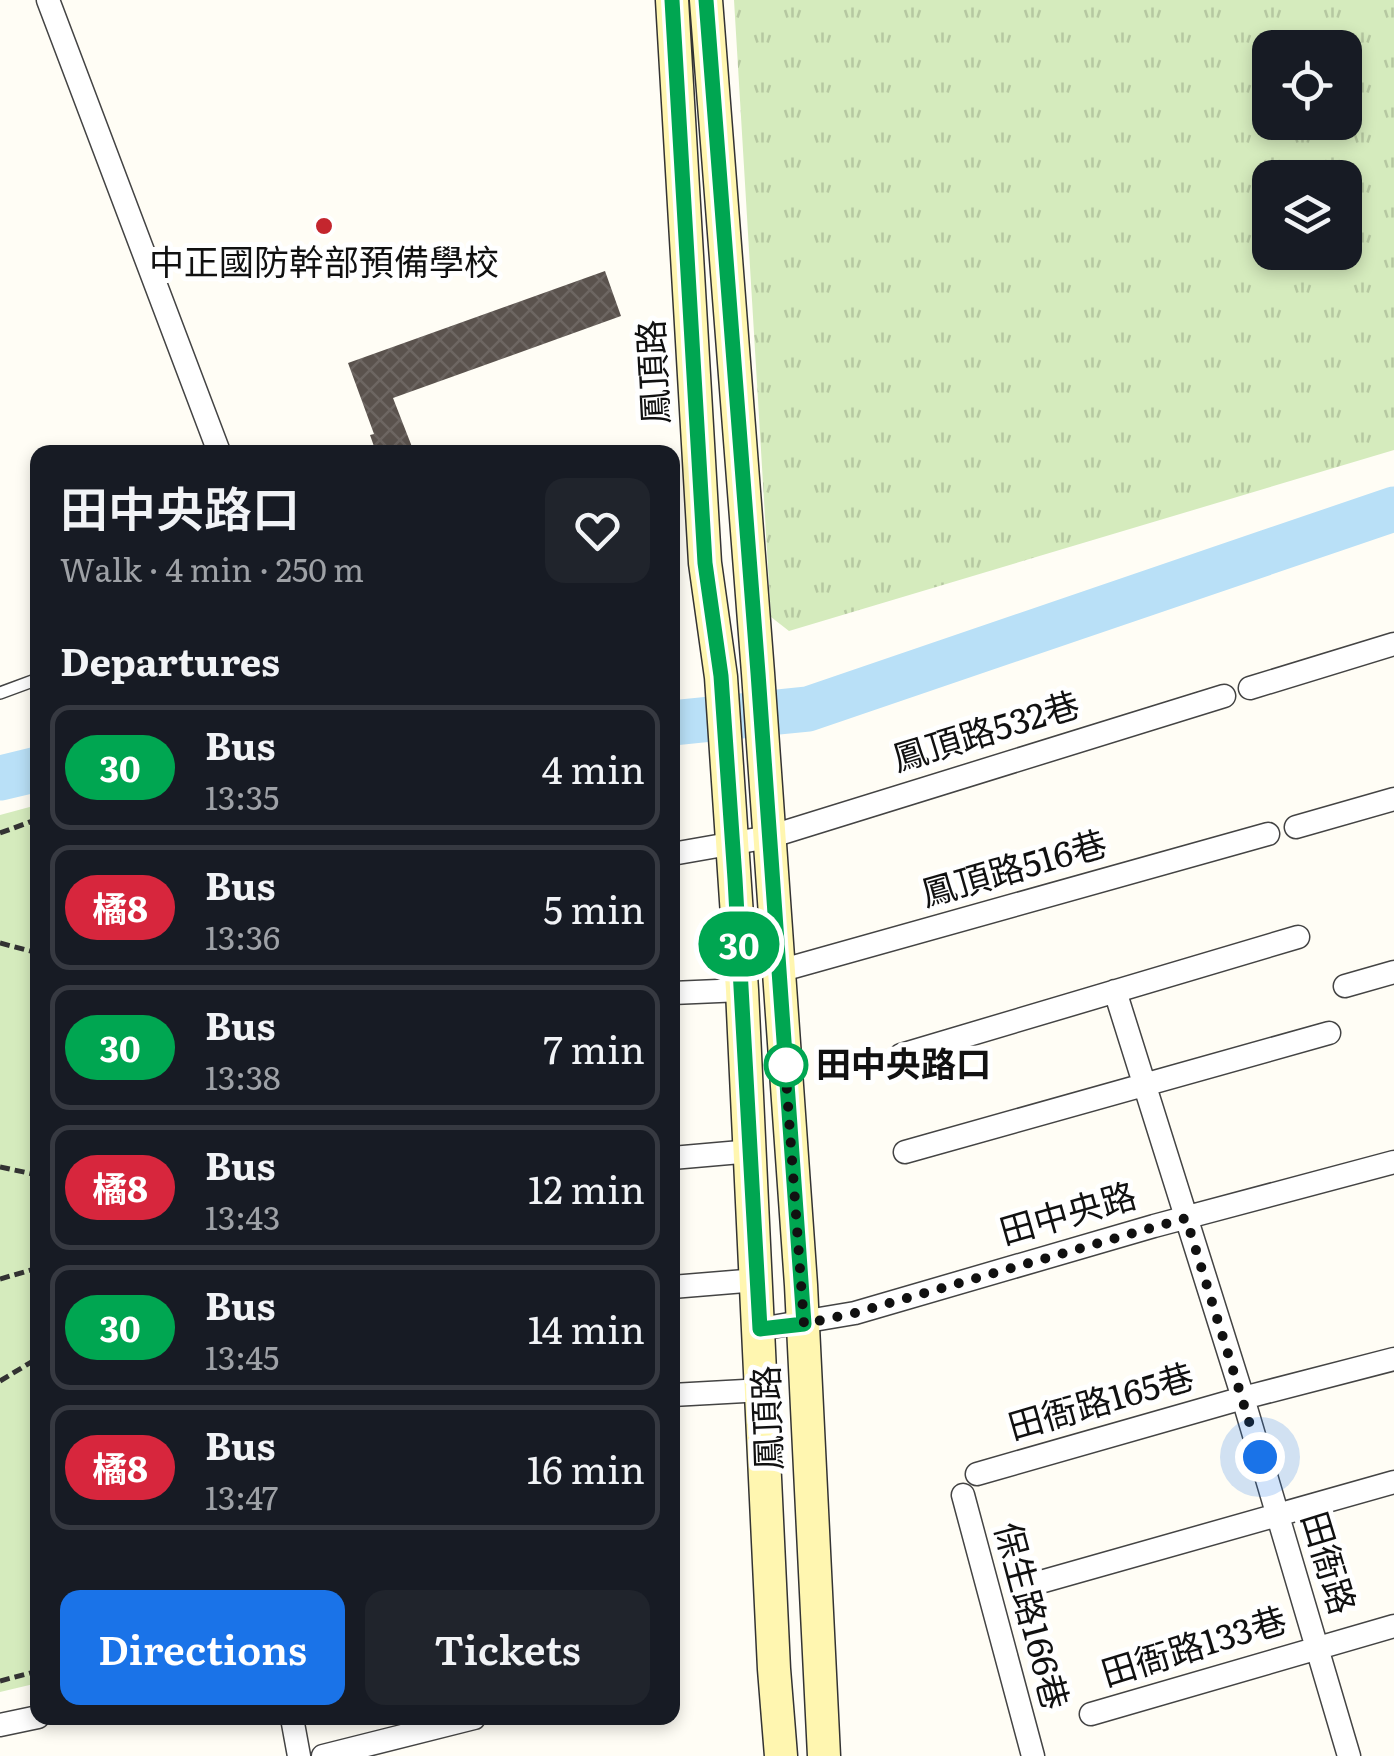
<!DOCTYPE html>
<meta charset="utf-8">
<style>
body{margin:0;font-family:Literata,"Noto Sans TC",serif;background:#20242c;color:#f1f3f6;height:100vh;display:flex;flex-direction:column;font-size:38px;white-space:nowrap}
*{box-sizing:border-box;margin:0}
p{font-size:32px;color:#9ea1a6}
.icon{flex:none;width:55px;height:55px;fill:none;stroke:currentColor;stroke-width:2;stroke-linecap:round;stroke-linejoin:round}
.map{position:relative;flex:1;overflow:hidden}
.details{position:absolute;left:30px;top:445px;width:650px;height:1280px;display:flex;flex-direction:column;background:#171b24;border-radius:20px;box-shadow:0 5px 15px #0003}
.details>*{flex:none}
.badge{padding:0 20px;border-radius:32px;font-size:35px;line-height:65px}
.controls{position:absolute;left:1252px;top:30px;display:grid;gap:20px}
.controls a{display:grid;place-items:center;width:110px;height:110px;border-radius:20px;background:#171b24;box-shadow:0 5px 15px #0003;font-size:50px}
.you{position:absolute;width:50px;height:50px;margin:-25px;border:8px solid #fff;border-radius:50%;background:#1a73e8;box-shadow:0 0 0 15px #1a73e833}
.map>.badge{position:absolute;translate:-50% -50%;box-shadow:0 0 0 5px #fff}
h2{padding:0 30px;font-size:38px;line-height:90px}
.round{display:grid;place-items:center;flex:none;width:105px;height:105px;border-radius:20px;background:#20242c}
.head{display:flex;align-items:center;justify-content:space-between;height:170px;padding:0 30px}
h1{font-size:48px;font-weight:600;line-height:75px}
.cta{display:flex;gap:20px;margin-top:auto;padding:20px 30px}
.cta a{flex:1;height:115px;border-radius:20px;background:#1a73e8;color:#fff;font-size:40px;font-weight:600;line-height:115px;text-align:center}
.cta a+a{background:#20242c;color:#f1f3f6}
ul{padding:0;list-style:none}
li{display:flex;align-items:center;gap:30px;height:125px;margin:0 20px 15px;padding:0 10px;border:5px solid #363941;border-radius:20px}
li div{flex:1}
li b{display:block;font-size:38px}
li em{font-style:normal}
li .badge{min-width:110px;font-weight:700;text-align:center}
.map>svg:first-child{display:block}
.grass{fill:url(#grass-tufts);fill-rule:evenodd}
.park{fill:#d5ebbd}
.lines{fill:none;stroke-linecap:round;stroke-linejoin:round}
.river{stroke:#b9e0f7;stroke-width:45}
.building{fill:url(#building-cross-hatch)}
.service-casing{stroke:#444;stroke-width:14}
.minor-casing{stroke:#444;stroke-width:25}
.secondary-casing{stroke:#333;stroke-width:35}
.path{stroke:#333;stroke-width:5;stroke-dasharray:10 5;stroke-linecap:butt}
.service{stroke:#fff;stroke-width:11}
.minor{stroke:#fff;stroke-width:22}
.secondary{stroke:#fff6b0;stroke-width:32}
.line-casing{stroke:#fff;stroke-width:22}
.line{stroke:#00a651;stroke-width:15}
.walk{stroke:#111;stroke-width:10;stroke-dasharray:0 18}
.poi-dot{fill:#c4262e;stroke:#fff;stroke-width:4}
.stop-dot{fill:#fff;stroke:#00a651;stroke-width:5}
.labels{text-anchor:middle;stroke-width:10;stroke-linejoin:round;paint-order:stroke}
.poi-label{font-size:35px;fill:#111;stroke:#fff}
.street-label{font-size:35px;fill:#111;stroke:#fff}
.stop-label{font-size:35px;font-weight:bold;fill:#111;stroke:#fff;text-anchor:start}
</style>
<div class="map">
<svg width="1394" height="1756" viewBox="0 0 1394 1756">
<defs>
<pattern id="grass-tufts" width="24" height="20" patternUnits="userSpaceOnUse" patternTransform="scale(2.5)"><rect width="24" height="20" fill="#d5ebbd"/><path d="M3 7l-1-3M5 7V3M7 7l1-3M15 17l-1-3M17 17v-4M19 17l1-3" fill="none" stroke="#b6c8a1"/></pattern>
<pattern id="building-cross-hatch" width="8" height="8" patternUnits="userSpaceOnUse" patternTransform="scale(2.5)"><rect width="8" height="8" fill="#5a524d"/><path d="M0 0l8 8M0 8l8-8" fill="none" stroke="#6d6662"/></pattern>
</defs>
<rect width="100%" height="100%" fill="#fffdf5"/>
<path class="grass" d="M734 0H1394V450L789 631 771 617ZM1270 48H1345V122H1270ZM1270 178H1345V252H1270Z"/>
<path class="park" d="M37 805 38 1683 0 1692V815Z"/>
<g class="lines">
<path class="river" d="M672 723 808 709 1394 509
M0 778 38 769"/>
</g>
<path class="building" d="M605 271 621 316 393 398 414 452H376L370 435 374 434 348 363Z"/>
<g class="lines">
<g class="service-casing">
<path id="service" d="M0 693 38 679"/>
</g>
<g class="minor-casing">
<path id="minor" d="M48 0 219 452
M1250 688 1394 644
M1296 827 1394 799
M672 854 769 837 1224 696
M779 971 1268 834
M1345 986 1394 972
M1115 991 1243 1398 1349 1756
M672 993 742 990
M901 1055 1298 937
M905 1152 1329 1033
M672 1158 752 1151
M672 1287 757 1280
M760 1329 855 1313 1154 1226 1394 1162
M672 1395 763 1390
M977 1474 1243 1398 1394 1359
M963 1495 1033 1756
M1044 1581 1394 1482
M1091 1714 1394 1626
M292 1718 299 1756
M0 1725 38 1717
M323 1756 474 1718"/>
</g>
<g class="secondary-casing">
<path id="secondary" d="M672 0 705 563 721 677 742 990 774 1669 781 1756
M706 0 758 673 801 1285 824 1756"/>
</g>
<path class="path" d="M0 833 38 819
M0 943 38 953
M0 1167 38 1175
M0 1279 38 1268
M0 1381 38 1358
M0 1681 38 1671"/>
<use href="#service" class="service"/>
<use href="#minor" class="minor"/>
<use href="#secondary" class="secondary"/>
</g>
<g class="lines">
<g class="line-casing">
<path id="line" d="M672 0 705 563 721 676 735 879 760 1329 804 1324 758 673 706 0"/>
</g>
<use href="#line" class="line"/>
<path class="walk" d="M786 1065 784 1050 804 1324 855 1313 1186 1218 1260 1457"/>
</g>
<circle class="poi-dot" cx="324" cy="226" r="10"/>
<circle class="stop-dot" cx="786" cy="1065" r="20"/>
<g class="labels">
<g class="poi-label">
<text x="324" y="275">中正國防幹部預備學校</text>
</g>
<g class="street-label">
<text transform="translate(654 372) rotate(-93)" y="12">鳳頂路</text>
<text transform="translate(986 732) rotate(-17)" y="12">鳳頂路532巷</text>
<text transform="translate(1014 869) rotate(-16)" y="12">鳳頂路516巷</text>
<text transform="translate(1068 1214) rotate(-16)" y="12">田中央路</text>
<text transform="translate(1101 1402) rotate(-16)" y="12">田衙路165巷</text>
<text transform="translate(768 1418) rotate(-92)" y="12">鳳頂路</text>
<text transform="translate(1328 1563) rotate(73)" y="12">田衙路</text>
<text transform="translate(1031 1616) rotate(75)" y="12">保生路166巷</text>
<text transform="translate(1194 1647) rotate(-17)" y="12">田衙路133巷</text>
</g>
<g class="stop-label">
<text x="816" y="1077">田中央路口</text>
</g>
</g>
</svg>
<div class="controls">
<a><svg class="icon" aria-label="locate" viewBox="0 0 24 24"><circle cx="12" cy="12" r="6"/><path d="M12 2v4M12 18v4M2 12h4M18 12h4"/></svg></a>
<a><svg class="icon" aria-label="layers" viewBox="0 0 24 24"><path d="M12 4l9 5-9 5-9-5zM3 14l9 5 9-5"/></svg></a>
</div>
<div class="you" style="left:1260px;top:1457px"></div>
<b class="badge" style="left:739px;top:944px;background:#00a651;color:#fff">30</b>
<section class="details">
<div class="head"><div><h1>田中央路口</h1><p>Walk · 4 min · 250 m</p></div><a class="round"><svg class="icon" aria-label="heart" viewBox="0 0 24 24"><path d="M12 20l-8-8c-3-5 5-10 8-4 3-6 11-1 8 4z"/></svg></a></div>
<h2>Departures</h2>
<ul>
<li><span class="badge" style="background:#00a651;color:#fff">30</span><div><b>Bus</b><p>13:35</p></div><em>4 min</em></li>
<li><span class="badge" style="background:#d7263d;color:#fff">橘8</span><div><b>Bus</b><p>13:36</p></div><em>5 min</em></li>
<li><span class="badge" style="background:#00a651;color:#fff">30</span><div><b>Bus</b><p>13:38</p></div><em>7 min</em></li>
<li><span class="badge" style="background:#d7263d;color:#fff">橘8</span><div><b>Bus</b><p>13:43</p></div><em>12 min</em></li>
<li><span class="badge" style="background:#00a651;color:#fff">30</span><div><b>Bus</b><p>13:45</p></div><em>14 min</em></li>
<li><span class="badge" style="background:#d7263d;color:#fff">橘8</span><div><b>Bus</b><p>13:47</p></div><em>16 min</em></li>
</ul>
<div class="cta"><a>Directions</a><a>Tickets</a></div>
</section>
</div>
